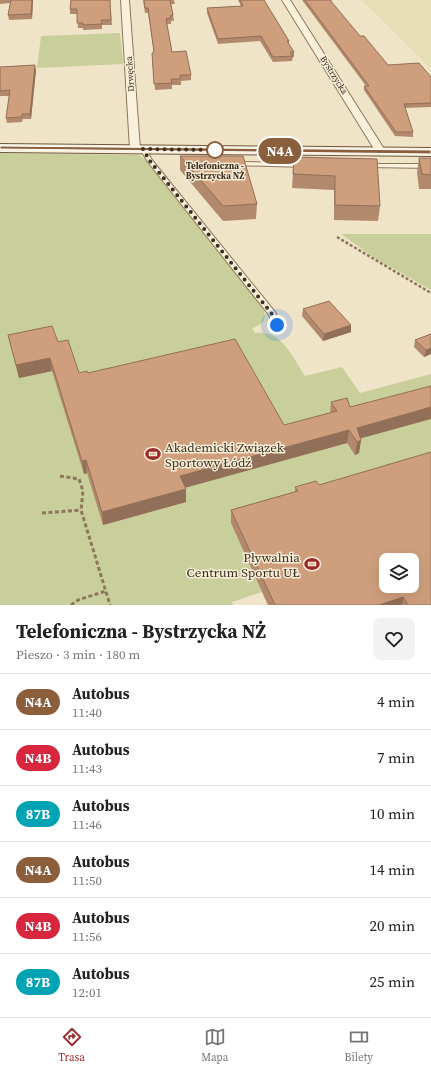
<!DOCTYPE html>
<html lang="pl">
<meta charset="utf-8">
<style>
body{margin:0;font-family:"Source Serif 4",serif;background:#f2f2f2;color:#222;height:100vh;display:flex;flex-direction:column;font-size:15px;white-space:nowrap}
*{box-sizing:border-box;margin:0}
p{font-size:13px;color:#767676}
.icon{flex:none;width:22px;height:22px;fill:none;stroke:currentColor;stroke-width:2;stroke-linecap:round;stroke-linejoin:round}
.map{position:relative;height:605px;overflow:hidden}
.side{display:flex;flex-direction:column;background:#fff;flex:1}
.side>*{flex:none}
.badge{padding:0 8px;border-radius:13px;font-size:14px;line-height:26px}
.fabs{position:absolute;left:379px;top:553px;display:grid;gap:8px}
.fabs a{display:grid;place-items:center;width:40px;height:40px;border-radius:8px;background:#fff;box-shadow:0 4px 16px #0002;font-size:20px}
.you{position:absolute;width:20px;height:20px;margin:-10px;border:3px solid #fff;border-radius:50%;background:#1a73e8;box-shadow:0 0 0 6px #1a73e833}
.map>.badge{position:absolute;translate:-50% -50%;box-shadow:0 0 0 2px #fff}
.round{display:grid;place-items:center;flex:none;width:42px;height:42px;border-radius:8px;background:#f2f2f2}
.head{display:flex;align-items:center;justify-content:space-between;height:68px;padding:0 16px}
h1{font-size:19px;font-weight:700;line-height:30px}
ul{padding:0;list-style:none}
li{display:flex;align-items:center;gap:12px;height:56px;padding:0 16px;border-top:1px solid #e0e0e0}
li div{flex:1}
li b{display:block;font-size:15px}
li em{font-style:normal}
li .badge{min-width:44px;font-weight:700;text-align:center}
.tab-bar{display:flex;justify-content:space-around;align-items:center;height:56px;border-top:1px solid #e0e0e0;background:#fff;font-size:11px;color:#767676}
.tab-bar a{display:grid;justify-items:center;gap:2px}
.tab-bar .selected{color:#9e2a2b}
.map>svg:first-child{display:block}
.farmland{fill:#e6deb5}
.green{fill:#c9cf9b;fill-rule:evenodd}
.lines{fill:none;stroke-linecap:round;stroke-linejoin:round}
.lane-casing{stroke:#8d765c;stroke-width:2}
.street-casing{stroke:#8d765c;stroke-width:2}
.secondary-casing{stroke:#6f573f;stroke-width:2}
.path-far1{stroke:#8d765c;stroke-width:2.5;stroke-dasharray:3 2;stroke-linecap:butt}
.path{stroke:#8d765c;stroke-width:3;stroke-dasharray:4 2.5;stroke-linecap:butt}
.lane{fill:#faf1dc;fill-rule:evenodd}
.street{fill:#faf1dc;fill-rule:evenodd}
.secondary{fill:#faf1dc;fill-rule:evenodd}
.wall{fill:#b2896c}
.shaded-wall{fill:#916f58}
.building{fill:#cf9f7d;stroke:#916f58;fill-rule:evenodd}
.line{fill:#8b5e3c;stroke:#fff}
.walk{stroke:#3d2e20;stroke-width:4;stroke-dasharray:0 7.2}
.stop-dot{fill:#fff;stroke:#8b5e3c;stroke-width:2}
.labels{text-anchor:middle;stroke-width:3;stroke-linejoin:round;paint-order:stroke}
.far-street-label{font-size:9px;fill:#3d2e20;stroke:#f7eed8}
.far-stop-label{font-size:9px;font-weight:bold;fill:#3d2e20;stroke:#f7eed8}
.near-poi-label{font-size:13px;fill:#3d2e20;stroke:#f7eed8;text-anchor:start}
</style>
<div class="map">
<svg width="431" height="605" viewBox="0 0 431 605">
<rect width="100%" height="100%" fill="#f0e4c8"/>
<path class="farmland" d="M361 0H431V69L380 18Z"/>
<path class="green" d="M120 33 123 64 37 68 41 36Z
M0 153 139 155 145 159 262 307C268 318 264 325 252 328L255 333C282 330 292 356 305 376L342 367 360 393 431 374V605H268L262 592 232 602 233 605H0ZM386 560H412V586H386Z
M341 234H431V290L373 257Z"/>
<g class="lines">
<g class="lane-casing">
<path id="lane" d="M143 147 145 148 152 160 275 312 281 325 280 327H274L269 315 148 162 140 149Z
M236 162 304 163 307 165 304 167 234 165 233 164Z
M369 164H431V168L367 167V165Z"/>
</g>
<g class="street-casing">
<path id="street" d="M121 0H129L140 149 135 152 130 149Z
M282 0H290L386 152 385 154 381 155 376 152Z"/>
</g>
<g class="secondary-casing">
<path id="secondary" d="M0 144 431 148V156L0 152Z"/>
</g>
<path class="path-far1" d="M337 237 431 293"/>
<path class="path" d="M60 476 79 479 83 491 81 510 110 605
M42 513 81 510
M71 605 78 600 106 591"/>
<use href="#lane" class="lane"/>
<use href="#street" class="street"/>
<use href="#secondary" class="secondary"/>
</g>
<path class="wall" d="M0 0H33L32 19 9 20 8 15 10 3 0 4Z
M110 0 112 25H102V29L83 30V28H78L77 14H70V9Z
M143 0H174L175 4H171L173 15 174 21H171V24H167L172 52 191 75V80L181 81V85H172V89L155 90 152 58 154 53 148 13H145Z
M238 0H264L289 41V44L294 52V57H293L292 61 273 62 260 41 218 44 207 13V8L241 6Z
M302 0H333L330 1 360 36 388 65 431 77V107L405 108 413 132V137L395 136 364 90V86H366Z
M0 67 36 70 31 119H23L22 122 7 123 6 118 9 96H0Z
M180 156 257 204 256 219 223 221 180 170Z
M294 157 377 159 380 206 378 221 334 220V190L292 188Z
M419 158H431V189H419L417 172Z
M303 309 351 325V332L323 341 302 316Z
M431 334V354L424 357 414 347 415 340Z
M8 335 58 342 79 373H88L284 425 330 413 331 402 361 439 359 453 355 455 347 443 185 487 186 502 103 525 87 473 84 474 52 371 19 378 11 347Z
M319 485 431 605H268L231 523V510L295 492V487Z"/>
<path class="shaded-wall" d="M32 0H33L32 19 31 14Z
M35 65 36 70 31 119 30 114Z
M351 325V332L323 341 324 334Z
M431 348V354L424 357 426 350Z
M50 358 52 371 19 378 16 365Z
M431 407V419L355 440 357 428Z
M349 430 347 443 181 489 180 476Z
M361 440 359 453 355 455 357 442Z
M86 460 87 473 84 474 82 461Z
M186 489V502L103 525 102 512Z
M403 597 402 605H379Z"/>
<path class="building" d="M11 0H32L31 14 8 15Z
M71 0H110L111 20H101L102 24 83 25V23H77V9H70Z
M144 0H170L173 15 170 16 171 18 166 19 172 52 186 51 191 75H180V79H171L172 83 154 84 152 53 154 52 148 8H145Z
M240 0H264L289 41H287L294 52H290L293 56 273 57 261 36 218 39 207 8 243 6Z
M305 0H330L360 36H364L388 65 419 63 431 77V103L404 104 413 132H396L364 86H369Z
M35 65 30 114H22V117L6 118 10 90 0 91V67Z
M180 156H243L257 204 223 206Z
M294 157 377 159 380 206 335 205V176L293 174Z
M419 158H431V175L422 174Z
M329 301 351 325 324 334 303 309Z
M52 326 58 342 68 340 79 373 87 371 88 373 235 339 284 425 337 411 331 402 347 398 350 407 431 386V407L357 428 361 440 357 442 349 430 180 476 186 489 102 512 86 460 82 461 50 358 16 365 8 335Z
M431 334V348L426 350 415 340Z
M431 452V605H408L403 597 379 605H275L231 510 298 491 295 487 316 481 319 485ZM386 560H412V586H386Z"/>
<path class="line" d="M0 146 431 150V154L0 149Z"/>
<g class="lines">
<path class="walk" d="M215 150 143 149 150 161 272 314 277 325"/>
</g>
<defs>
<g id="stadium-bare" transform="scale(1.2)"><path d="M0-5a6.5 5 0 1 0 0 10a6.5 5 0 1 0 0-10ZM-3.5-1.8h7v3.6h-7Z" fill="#9e2a2b" stroke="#f7eed8" stroke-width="2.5" paint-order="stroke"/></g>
</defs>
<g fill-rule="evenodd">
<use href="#stadium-bare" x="153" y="454"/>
<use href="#stadium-bare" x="312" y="564"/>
</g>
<circle class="stop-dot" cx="215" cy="150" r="8"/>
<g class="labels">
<g class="far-street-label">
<text transform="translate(130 74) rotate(-94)" y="3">Drwęcka</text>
<text transform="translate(334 75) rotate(58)" y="3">Bystrzycka</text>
</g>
<g class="far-stop-label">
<text x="215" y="169">Telefoniczna -<tspan x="215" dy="10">Bystrzycka NŻ</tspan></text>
</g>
<g class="near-poi-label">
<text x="165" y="452">Akademicki Związek<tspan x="165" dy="15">Sportowy Łódź</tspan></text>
<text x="300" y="562" text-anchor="end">Pływalnia<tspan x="300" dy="15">Centrum Sportu UŁ</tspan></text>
</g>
</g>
</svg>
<div class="fabs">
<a><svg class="icon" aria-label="layers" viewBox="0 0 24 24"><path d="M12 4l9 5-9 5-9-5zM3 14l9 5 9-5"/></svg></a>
</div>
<div class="you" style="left:277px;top:325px"></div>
<b class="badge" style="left:280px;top:151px;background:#8b5e3c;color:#fff">N4A</b>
</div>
<section class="side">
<div class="head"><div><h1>Telefoniczna - Bystrzycka NŻ</h1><p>Pieszo · 3 min · 180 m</p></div><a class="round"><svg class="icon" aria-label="heart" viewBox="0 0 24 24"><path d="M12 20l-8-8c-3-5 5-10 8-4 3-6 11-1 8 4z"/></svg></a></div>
<ul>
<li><span class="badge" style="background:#8b5e3c;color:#fff">N4A</span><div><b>Autobus</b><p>11:40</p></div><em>4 min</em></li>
<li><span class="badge" style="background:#d7263d;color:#fff">N4B</span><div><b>Autobus</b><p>11:43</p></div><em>7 min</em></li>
<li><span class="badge" style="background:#00a3b4;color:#fff">87B</span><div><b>Autobus</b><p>11:46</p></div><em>10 min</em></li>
<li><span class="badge" style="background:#8b5e3c;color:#fff">N4A</span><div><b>Autobus</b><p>11:50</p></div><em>14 min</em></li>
<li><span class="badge" style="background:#d7263d;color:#fff">N4B</span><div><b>Autobus</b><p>11:56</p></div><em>20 min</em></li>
<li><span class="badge" style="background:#00a3b4;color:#fff">87B</span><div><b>Autobus</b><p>12:01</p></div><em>25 min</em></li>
</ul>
</section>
<nav class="tab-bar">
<a class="selected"><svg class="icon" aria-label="directions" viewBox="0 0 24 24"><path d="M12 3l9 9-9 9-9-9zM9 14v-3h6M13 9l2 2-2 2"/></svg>Trasa</a>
<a><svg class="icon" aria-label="map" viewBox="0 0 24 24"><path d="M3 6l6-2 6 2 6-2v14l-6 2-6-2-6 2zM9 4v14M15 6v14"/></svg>Mapa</a>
<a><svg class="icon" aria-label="tickets" viewBox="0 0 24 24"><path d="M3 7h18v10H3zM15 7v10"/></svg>Bilety</a>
</nav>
